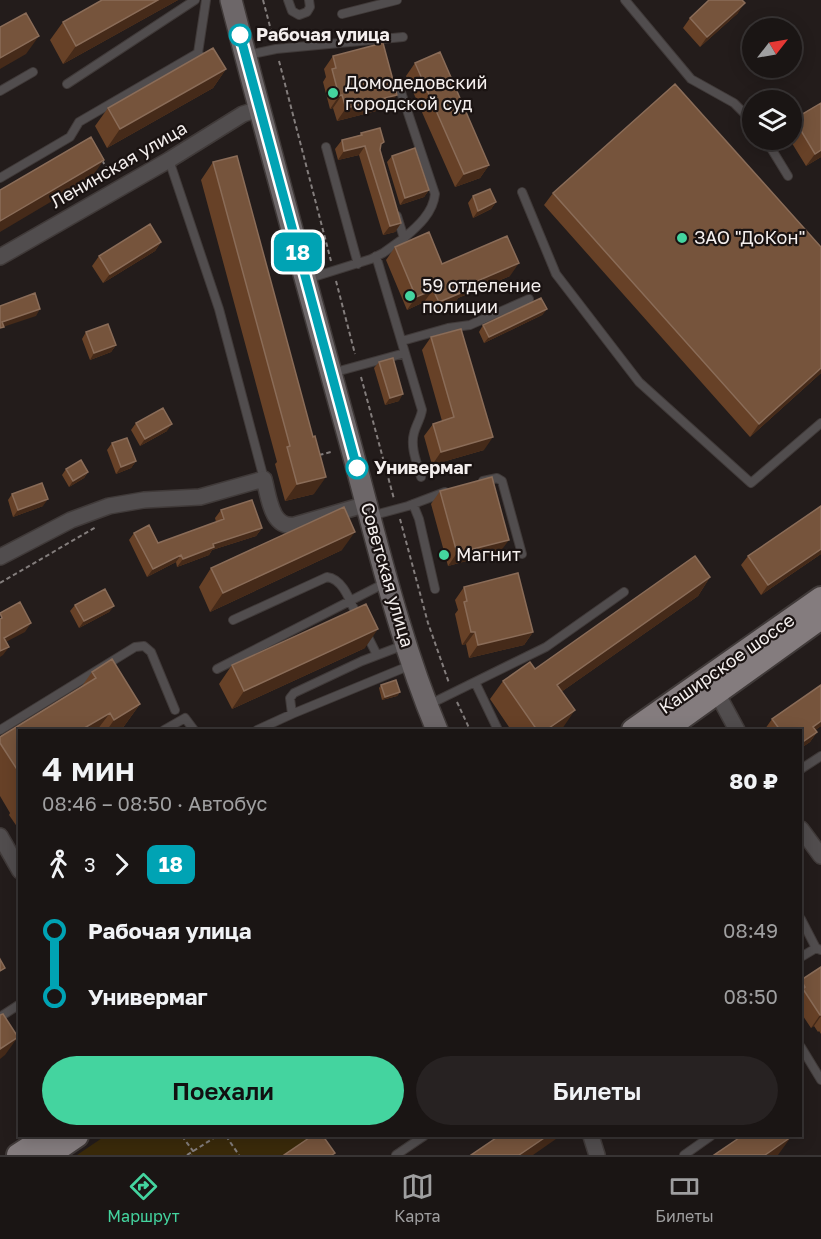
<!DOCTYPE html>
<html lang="ru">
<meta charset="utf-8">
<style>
body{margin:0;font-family:"Golos Text",sans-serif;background:#272222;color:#f1f3f6;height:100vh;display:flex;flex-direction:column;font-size:22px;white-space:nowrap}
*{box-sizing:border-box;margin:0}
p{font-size:20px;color:#9f9fa0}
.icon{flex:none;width:33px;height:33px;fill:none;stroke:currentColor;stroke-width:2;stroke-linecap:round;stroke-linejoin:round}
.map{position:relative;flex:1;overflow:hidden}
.sheet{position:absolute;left:18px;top:729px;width:784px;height:408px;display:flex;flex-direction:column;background:#1a1514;border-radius:0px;box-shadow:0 3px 15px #0003,0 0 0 2px #383434}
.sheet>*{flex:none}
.badge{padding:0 12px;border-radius:9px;font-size:21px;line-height:39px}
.needle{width:39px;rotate:59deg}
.buttons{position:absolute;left:742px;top:18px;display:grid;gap:12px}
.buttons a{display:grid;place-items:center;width:60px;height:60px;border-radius:50%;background:#1a1514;box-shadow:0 3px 15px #0003,0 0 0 2px #383434;font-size:30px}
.map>.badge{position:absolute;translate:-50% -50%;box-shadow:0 0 0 3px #fff}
.legs{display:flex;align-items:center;gap:9px;height:66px;padding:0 24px;font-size:20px}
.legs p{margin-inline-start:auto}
.headline{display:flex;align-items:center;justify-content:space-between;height:102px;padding:0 24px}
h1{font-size:33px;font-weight:600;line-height:45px}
.cta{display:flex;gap:12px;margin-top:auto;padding:12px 24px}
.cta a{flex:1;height:69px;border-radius:36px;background:#44d49f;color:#111;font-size:24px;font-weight:600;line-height:69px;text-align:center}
.cta a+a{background:#272222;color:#f1f3f6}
ul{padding:0 24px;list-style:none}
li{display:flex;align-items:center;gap:21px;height:66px;font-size:22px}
li i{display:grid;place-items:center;width:9px;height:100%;margin:0 8px;background:currentColor}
li i::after{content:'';width:15px;height:15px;margin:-8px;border:4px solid;border-radius:50%;background:#1a1514}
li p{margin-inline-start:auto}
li:first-child i{background:linear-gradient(#0000 50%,currentColor 0)}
li:last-child i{background:linear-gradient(currentColor 50%,#0000 0)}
.dock{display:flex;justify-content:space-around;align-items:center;height:84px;border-top:2px solid #383434;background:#1a1514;font-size:16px;color:#9f9fa0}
.dock a{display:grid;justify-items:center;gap:3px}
.dock .selected{color:#44d49f}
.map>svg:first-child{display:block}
.green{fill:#3a2a0a}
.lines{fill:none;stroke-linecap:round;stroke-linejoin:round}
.service-casing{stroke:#403a39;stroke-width:10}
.minor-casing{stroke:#403a39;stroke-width:18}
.secondary-casing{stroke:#403a39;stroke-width:24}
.primary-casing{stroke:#403a39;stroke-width:26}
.path{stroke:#837d7c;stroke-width:2;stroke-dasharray:4.5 3;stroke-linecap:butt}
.service{stroke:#514d4e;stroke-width:8}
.minor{stroke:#514d4e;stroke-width:15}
.secondary{stroke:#6d6769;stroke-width:21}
.primary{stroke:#847c7e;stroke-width:22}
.wall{fill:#674127}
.shaded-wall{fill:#452a19}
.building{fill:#76543c;stroke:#8a6c58;stroke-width:1.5}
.line-1-casing{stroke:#fff;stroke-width:14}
.line-1{stroke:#00a3b4;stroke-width:9}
.stop-1-dot{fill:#fff;stroke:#00a3b4;stroke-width:3}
.poi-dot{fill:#44d49f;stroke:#1a1312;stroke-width:2}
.labels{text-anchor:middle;stroke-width:4.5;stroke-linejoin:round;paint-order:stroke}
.stop-label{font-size:18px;font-weight:bold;fill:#f4efee;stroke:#1a1312;text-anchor:start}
.poi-label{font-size:18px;fill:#f4efee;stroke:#1a1312;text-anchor:start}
.street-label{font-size:18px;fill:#f4efee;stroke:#1a1312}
</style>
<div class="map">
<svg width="821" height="1155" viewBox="0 0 821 1155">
<rect width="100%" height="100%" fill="#231c1b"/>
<path class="green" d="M105 1136H313L286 1155H77Z"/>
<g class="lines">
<g class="service-casing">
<path id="service" d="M288 0 292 11 299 15 307 12 310 7 309 0
M625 0 691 79 734 103 753 122
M342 14 397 0
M247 55 276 49 403 37
M201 57 198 53 206 0
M67 84 195 0
M400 89 435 194C433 213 418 226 404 238
M0 91 33 72
M766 140 788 176
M326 147 358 264
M169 160 219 309 264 479
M0 178 70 137 79 122 198 53
M522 192 556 274 639 382 751 483 821 423
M376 256 422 410C421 418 416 425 414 433 410 447 417 463 421 477
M307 279 371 259 383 253 404 238 397 216
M402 341 448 328 470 325 529 299
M332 373 405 353
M483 481 497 478 502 481 522 554
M413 504 419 519 435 589
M371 516 408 506 445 492
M233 620 327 577C344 579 351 604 358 618
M365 631 377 655
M217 669 387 582
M475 682 498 730
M428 705 546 647 624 592
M292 714 290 698 294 693 362 661 404 645
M0 730 135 647 144 646 151 652 175 710
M164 730 185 718 194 730
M257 730 292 714 411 665
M801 769 821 756
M801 919 816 948 821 950
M801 957 816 948
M0 1017 20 1004
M801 1047 821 1080
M396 1155 424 1136
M684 1155 711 1136"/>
</g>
<g class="minor-casing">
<path id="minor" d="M0 257 169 160 243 114 259 109
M0 557 71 520 109 506 144 500 200 497 264 479C269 497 271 529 295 525L367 504
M717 693 737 730
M801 829 821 856
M0 836 20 871
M591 1136 597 1155"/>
</g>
<g class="secondary-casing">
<path id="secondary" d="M231 0C269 147 309 293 349 439 376 537 398 637 437 730"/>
</g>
<g class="primary-casing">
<path id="primary" d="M633 730 821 598
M665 730 821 618
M18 1155 47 1136
M49 1155 77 1136"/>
</g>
<path class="path" d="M263 0 273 38
M279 61 331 261
M102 160 111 176
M336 281 355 354
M361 377 394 499
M319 455 331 452
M400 519 428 623 449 683
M0 583 96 527
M457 702 470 730
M182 1136 193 1151 192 1155
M226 1136 239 1155
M187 1155 217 1136"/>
<use href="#service" class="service"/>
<use href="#minor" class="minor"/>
<use href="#secondary" class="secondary"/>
<use href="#primary" class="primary"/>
</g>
<path class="wall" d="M102 0H178L63 64 50 40 63 22Z
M738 13 700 47 683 28 690 18Z
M333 56 388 108 337 121 333 108 330 109 323 82 326 77 324 69Z
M415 63 489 165 480 178 455 187 406 76Z
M226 69 213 88 107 148 95 126 108 108Z
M794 119 821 157 806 166 790 140H792V122Z
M361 133 380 147V150L401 223 395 232 383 235 359 155 338 160 335 149 342 140 360 135Z
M392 156 429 190 424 197 400 205 387 162Z
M213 162 314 494 285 501 275 464 277 462 201 180Z
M553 193 821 373 750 437 544 205Z
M473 196 496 202 491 209 473 218 468 203Z
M161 242 155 251 103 283 92 266 99 256Z
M395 247 442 264 510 276 458 298 454 305 430 315 424 302 407 310 386 260Z
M547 309 542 315 484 343 479 332 483 325Z
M86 332 116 345 111 352 90 360 82 339Z
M431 337 484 450 432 465 424 436 433 424 442 421 422 350Z
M379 362 399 401 385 405 374 368Z
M136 423 167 431 140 446 131 430Z
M112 443 136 461 131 468 116 474 107 450Z
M66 469 88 472 84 478 69 487 62 475Z
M440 491 500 552 448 566 431 504Z
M12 494 43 506 13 517 8 500Z
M821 506V554L761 595 741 565 748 556Z
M221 510 262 528 256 536 212 550 209 555 177 567 176 562 147 577 129 540 134 533 158 543 216 522 215 518Z
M342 550 210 612 199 587 211 568Z
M710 577 698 596 561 692 562 729 559 730H511L490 699 503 681 535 669Z
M464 587 533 632 524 645 469 658 466 644 462 645 455 614 458 610 455 600Z
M75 605 114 606 109 612 79 628 70 611Z
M365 648 232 709 219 684 232 665Z
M92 672 140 704 122 729 120 730H20V831L9 815 10 813 0 796V737L82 686Z
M381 685 400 692 397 696 382 700 379 688Z
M821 685V726L815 730 817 732 810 742 801 748V730H766L765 729 772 719Z
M821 967V1034L819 1031 818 1032 814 1026 811 1028 801 1013V980Z"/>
<path class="shaded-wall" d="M158 0H178L63 64 76 46Z
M745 3 738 13 700 47 707 37Z
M39 36 26 54 0 69V58Z
M226 69 213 88 107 148 120 129Z
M342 95 333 108 330 109 339 96Z
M397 95 388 108 337 121 346 108Z
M365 146 359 155 338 160 344 151Z
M821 150V157L806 166 815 154Z
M104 160 91 178 0 232V221Z
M489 165 480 178 455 187 464 174Z
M429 190 424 197 400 205 405 198Z
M496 202 491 209 473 218 478 211Z
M401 223 395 232 383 235 390 226Z
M161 242 155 251 103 283 110 274Z
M519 263 510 276 458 298 454 305 430 315 439 302 461 288Z
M433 290 424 302 407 310 416 297Z
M40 309 36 316 0 328 2 322Z
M547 309 542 315 484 343 489 337Z
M116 345 111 352 90 360 94 353Z
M821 368V373L750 437 759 424Z
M403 394 399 401 385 405 390 398Z
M172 424 167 431 140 446 145 439Z
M493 437 484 450 432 465 441 452Z
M136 461 131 468 116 474 121 467Z
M88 472 84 478 69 487 73 481Z
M326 477 314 494 285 501 297 484Z
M48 499 43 506 13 517 18 510Z
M262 528 256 536 212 550 209 555 177 567 183 559 213 544Z
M355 532 342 550 210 612 223 593Z
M509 540 500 552 448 566 457 553Z
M821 549V554L761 595 768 585Z
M181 555 176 562 147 577 153 569Z
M710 577 698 596 544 704 557 685Z
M114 606 109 612 79 628 84 621Z
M31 623 25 632 0 645 4 638Z
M378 629 365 648 232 709 244 691Z
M471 632H475L466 644 462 645Z
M533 632 524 645 469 658 478 645Z
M9 647 3 655 0 657V651Z
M400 692 397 696 382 700 385 697Z
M140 704 122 729 120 730H107L114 720Z
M575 710 562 729 559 730H546Z
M110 713 97 730H81Z
M821 721V726L806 737 813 727Z
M817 732 810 742 801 748V743Z
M820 1015H821V1016L814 1026 811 1028Z
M18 1037 5 1055 0 1059V1049Z
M547 1136H558L556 1139 533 1155H519Z
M791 1137 778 1155H765Z"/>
<path class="building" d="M102 0H158L76 46 63 22Z
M709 0H742L745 3 707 37 690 18Z
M26 13 39 36 0 58V27Z
M383 43 397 95 346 108 342 95 339 96 332 69 336 68 333 56Z
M213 48 226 69 120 129 108 108Z
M440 52 489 165 464 174 415 63Z
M675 84 821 247V368L759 424 553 193Z
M821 103V150L815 154 794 119Z
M380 128 384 142 381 144 380 150 401 223 390 226 365 146 344 151 342 140 362 135 361 133Z
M91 137 104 160 0 221V190Z
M415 148 429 190 405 198 392 156Z
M237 156 313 437 315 436 326 477 297 484 287 447 290 446 213 162Z
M490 189 496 202 478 211 473 196Z
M150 224 161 242 110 274 99 256Z
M429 232 442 264 507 236 519 263 461 288 463 292 439 302 433 290 416 297 395 247Z
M35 293 40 309 2 322 4 327 0 328V306Z
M541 298 547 309 489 337 483 325Z
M108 324 116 345 94 353 86 332Z
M461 329 493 437 441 452 433 424 454 417 431 337Z
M393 358 403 394 390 398 379 362Z
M163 408 172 424 145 439 136 423Z
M127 438 136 461 121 467 112 443Z
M81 460 88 472 73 481 66 469Z
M492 477 509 540 457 553 440 491Z
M42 483 48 499 18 510 12 494Z
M252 500 262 528 213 544 214 547 183 559 181 555 153 569 134 533 149 525 158 543 224 519 221 510Z
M821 506V549L768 585 748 556Z
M344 507 355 532 223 593 211 568Z
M695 556 710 577 557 685 575 710 546 730H537L503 681 530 662 535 669Z
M518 573 533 632 478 645 475 632H471L464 602 467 601 464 587Z
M105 589 114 606 84 621 75 605Z
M20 602 31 623 4 638 9 647 0 651V619L2 618 0 613Z
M366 604 378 629 244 691 232 665Z
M112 659 140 704 114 720 110 713 81 730H20V774L0 743V737L96 678 92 672Z
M396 680 400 692 385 697 381 685Z
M821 685V721L813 727 817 732 801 743V730H780L772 719Z
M0 959 5 968 0 971Z
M821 967V1015H820L803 989 805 987 801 980Z
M3 1014 18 1037 0 1049V1015Z
M312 1136H323L335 1153 332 1155H284Z
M499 1136H547L519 1155H471Z
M742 1136H790L791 1137 765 1155H714Z"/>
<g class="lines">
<g class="line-1-casing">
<path id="line-1" d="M240 35 357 468"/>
</g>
<use href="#line-1" class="line-1"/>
</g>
<g class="stop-1-dot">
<circle cx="240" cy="35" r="10"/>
<circle cx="357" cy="468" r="10"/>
</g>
<g class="poi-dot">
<circle cx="333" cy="93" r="6"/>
<circle cx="682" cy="238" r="6"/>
<circle cx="410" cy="296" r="6"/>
<circle cx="444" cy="555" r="6"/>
</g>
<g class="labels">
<g class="stop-label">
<text x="256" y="41">Рабочая улица</text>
<text x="374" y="474">Универмаг</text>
</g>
<g class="poi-label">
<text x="345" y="89">Домодедовский<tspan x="345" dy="21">городской суд</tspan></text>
<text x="694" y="244">ЗАО "ДоКон"</text>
<text x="422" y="292">59 отделение<tspan x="422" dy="21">полиции</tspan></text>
<text x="456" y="561">Магнит</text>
</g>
<g class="street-label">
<text transform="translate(119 165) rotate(-30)" y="6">Ленинская улица</text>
<text transform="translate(387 575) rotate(74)" y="6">Советская улица</text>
<text transform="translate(727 664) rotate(-35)" y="6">Каширское шоссе</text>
</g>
</g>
</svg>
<div class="buttons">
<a><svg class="needle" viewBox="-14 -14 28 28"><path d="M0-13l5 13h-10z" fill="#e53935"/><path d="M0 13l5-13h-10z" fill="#9f9fa0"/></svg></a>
<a><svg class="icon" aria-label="layers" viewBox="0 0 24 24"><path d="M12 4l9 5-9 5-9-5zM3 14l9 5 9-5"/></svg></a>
</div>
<b class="badge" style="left:298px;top:252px;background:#00a3b4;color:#fff">18</b>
<section class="sheet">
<div class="headline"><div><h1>4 мин</h1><p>08:46 – 08:50 · Автобус</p></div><b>80 ₽</b></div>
<div class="legs"><svg class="icon" aria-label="walk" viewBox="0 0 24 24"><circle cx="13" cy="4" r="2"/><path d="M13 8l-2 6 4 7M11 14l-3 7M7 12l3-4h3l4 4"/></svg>3<svg class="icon" aria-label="forward" viewBox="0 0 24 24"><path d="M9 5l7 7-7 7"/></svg><b class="badge" style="background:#00a3b4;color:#fff">18</b></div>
<ul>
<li><i style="color:#00a3b4"></i><b>Рабочая улица</b><p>08:49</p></li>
<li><i style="color:#00a3b4"></i><b>Универмаг</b><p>08:50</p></li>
</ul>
<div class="cta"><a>Поехали</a><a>Билеты</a></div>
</section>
</div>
<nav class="dock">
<a class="selected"><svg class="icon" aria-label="directions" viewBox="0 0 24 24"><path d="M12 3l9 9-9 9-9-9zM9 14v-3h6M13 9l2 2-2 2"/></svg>Маршрут</a>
<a><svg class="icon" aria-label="map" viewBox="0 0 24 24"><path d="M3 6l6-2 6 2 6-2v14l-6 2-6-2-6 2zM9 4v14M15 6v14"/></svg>Карта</a>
<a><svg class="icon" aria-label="tickets" viewBox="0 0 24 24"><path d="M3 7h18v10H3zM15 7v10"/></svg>Билеты</a>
</nav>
